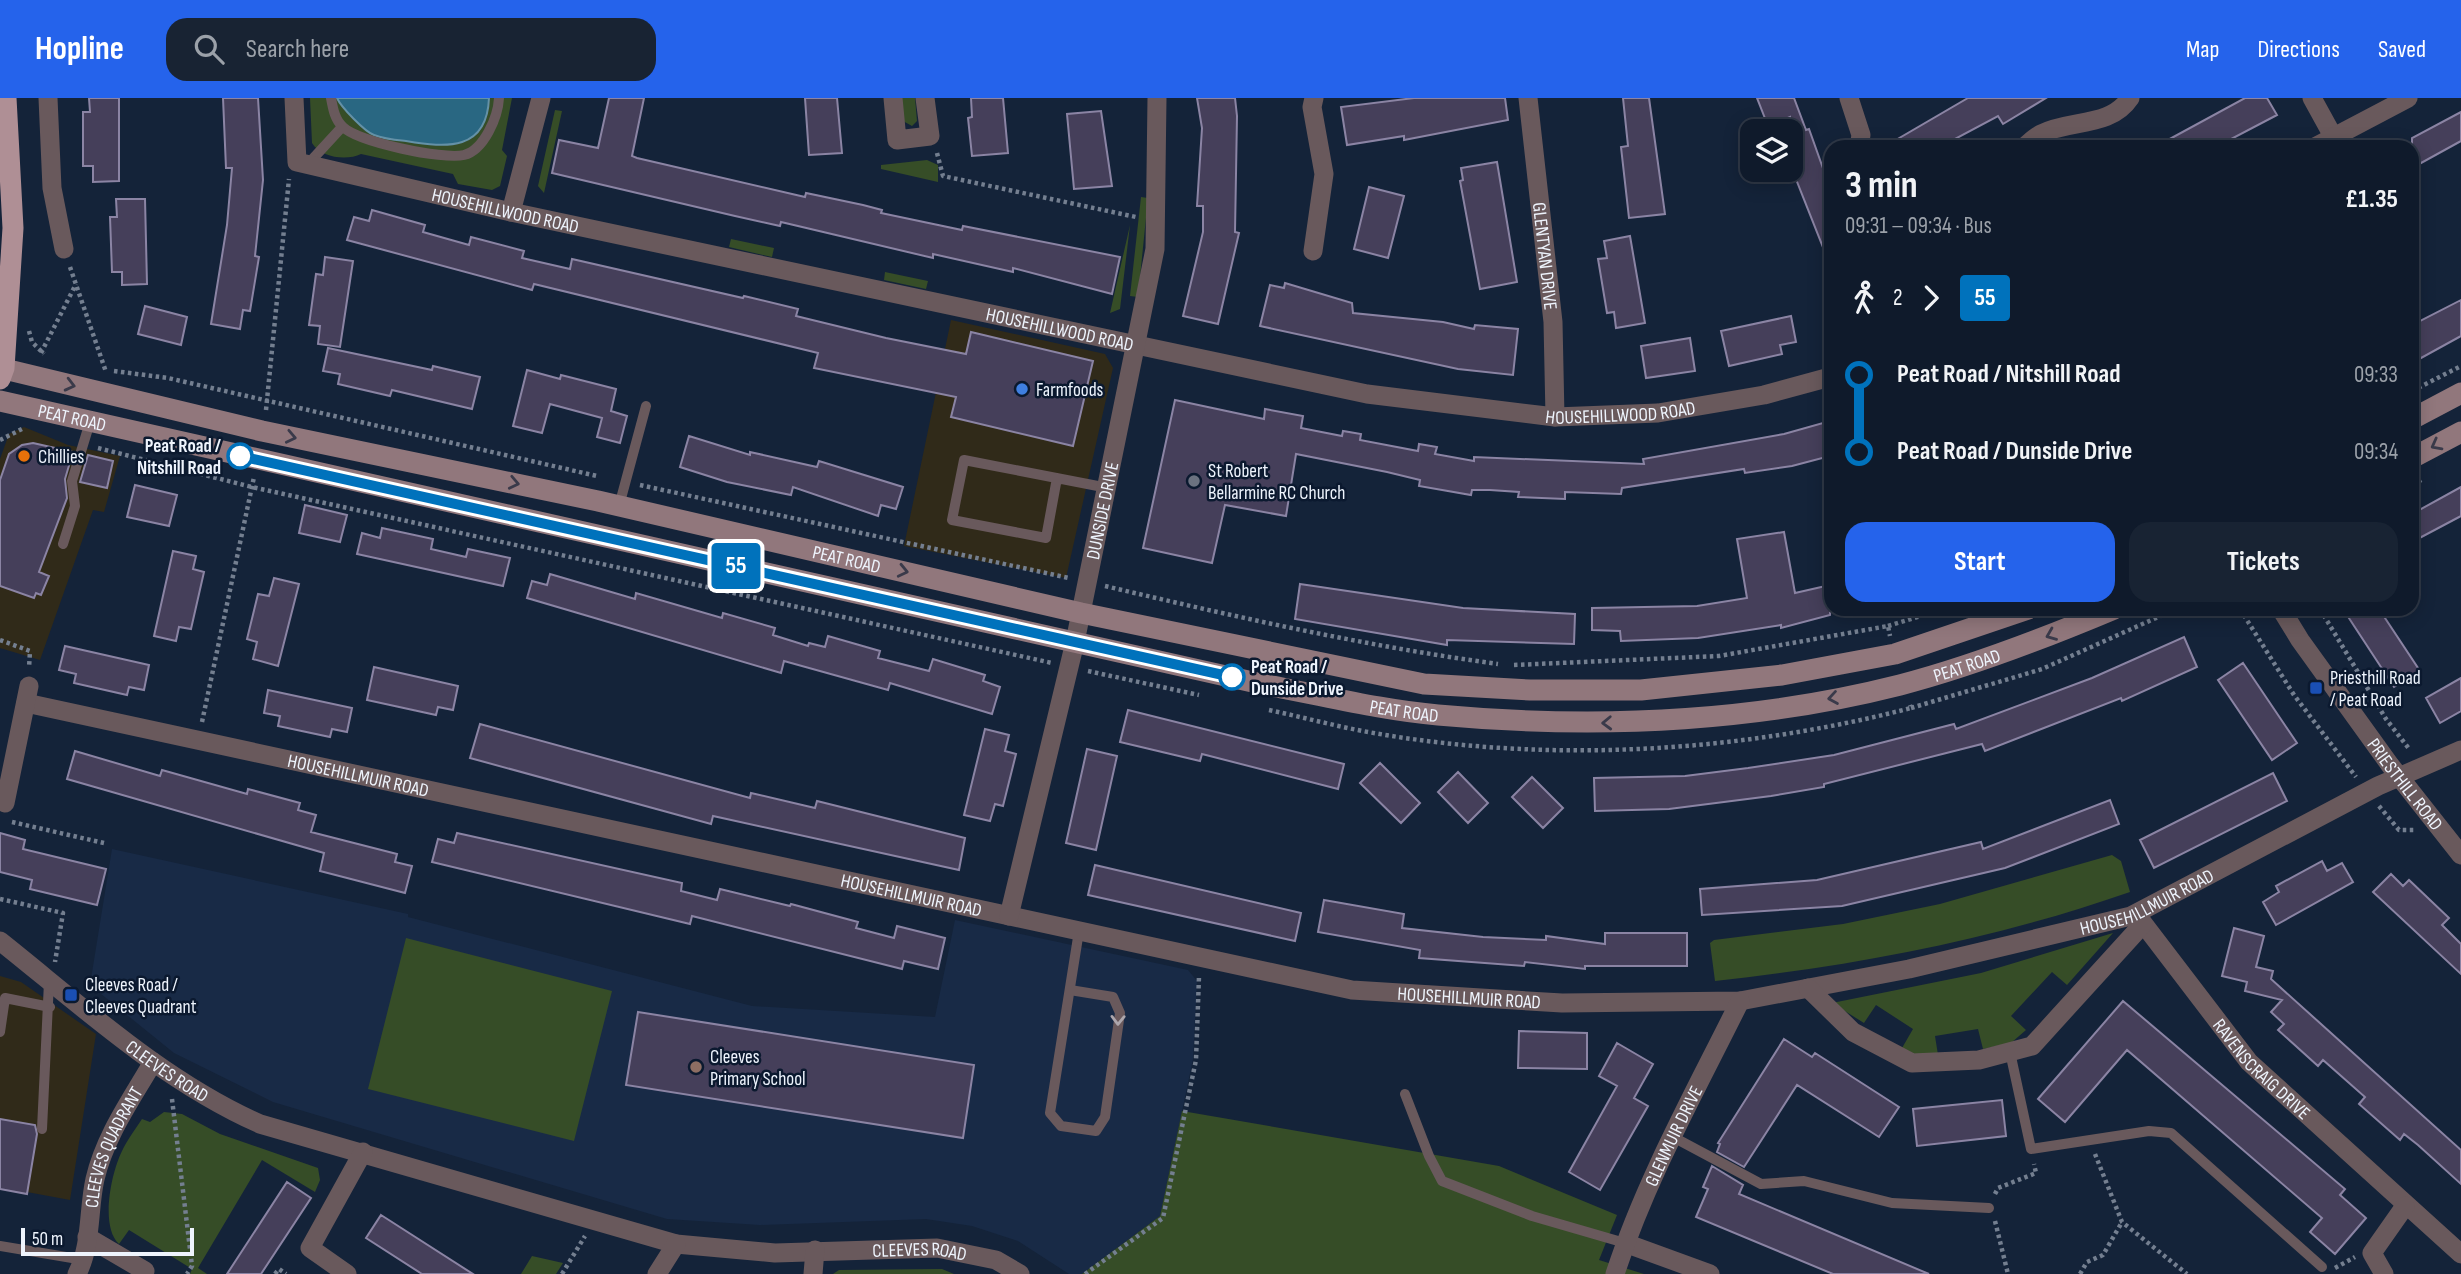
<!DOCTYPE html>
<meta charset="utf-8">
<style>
body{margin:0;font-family:"Sofia Sans Condensed",sans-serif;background:#182333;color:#f1f3f6;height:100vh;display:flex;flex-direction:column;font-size:26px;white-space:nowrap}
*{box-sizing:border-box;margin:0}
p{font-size:23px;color:#9ba1a9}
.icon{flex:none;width:38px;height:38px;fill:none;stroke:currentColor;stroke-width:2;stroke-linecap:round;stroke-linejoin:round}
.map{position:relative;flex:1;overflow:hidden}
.side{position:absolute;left:1824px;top:42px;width:595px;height:476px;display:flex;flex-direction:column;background:#0f1a2b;border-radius:21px;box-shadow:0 4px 18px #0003,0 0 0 2px #2f3847}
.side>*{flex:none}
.badge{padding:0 14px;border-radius:5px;font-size:24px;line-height:46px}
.controls{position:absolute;left:1740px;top:21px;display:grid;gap:14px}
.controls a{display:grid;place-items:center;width:63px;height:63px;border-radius:14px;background:#0f1a2b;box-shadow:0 4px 18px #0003,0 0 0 2px #2f3847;font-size:35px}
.scale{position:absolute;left:21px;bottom:18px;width:173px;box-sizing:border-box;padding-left:7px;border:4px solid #eef4fd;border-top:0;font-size:19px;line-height:24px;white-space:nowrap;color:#eef4fd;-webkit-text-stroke:5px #0b192f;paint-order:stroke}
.map>.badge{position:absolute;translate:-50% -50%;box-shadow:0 0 0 4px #fff}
.legs{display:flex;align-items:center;gap:10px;height:77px;padding:0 21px;font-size:23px}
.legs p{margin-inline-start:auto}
.head{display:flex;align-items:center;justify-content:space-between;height:119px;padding:0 21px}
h1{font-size:38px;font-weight:700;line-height:52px}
.cta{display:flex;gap:14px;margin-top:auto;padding:14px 21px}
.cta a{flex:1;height:80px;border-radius:21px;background:#2563eb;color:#fff;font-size:28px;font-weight:700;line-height:80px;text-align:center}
.cta a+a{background:#182333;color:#f1f3f6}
ul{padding:0 21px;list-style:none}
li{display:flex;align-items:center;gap:24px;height:77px;font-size:26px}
li i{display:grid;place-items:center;width:10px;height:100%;margin:0 9px;background:currentColor}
li i::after{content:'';width:18px;height:18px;margin:-9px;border:5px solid;border-radius:50%;background:#0f1a2b}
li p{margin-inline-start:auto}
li:first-child i{background:linear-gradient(#0000 50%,currentColor 0)}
li:last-child i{background:linear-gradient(currentColor 50%,#0000 0)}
header{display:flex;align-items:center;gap:42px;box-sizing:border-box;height:98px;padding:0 35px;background:#2563eb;color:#fff}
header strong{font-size:33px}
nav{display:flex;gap:38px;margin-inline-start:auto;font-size:24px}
.search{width:490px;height:63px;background:#182333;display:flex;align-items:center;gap:18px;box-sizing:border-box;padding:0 24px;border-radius:21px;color:#9ba1a9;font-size:26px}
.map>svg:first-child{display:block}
.commercial{fill:#302a19}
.built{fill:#182a46}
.green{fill:#364d27}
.water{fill:#296782;stroke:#6491a7;stroke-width:2}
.building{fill:#453f5a;stroke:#8b84a4;stroke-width:2}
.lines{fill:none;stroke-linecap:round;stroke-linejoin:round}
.path{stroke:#747f90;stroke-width:4.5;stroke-dasharray:3.5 3.5;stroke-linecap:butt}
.lane{stroke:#69595c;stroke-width:10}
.street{stroke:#69595c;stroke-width:19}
.secondary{stroke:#91777c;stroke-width:21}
.primary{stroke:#af8f95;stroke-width:21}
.oneway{stroke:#3a3a4a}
.oneway2{stroke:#aca6ac}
.line-1-casing{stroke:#fff;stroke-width:16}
.line-1{stroke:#0072bc;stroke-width:10}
.shop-dot{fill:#3f7fe0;stroke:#0b192f;stroke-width:2.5}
.food-dot{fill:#e8710a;stroke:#0b192f;stroke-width:2.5}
.stop-1-dot{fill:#fff;stroke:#0072bc;stroke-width:3.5}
.worship-dot{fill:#6b7280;stroke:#0b192f;stroke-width:2.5}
.transit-dot{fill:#1a4fb4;stroke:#0b192f;stroke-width:2.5}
.education-dot{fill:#8d6e63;stroke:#0b192f;stroke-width:2.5}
.labels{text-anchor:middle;stroke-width:5;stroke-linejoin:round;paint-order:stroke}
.street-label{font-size:19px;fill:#eef4fd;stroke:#0b192f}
.poi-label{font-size:19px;fill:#eef4fd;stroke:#0b192f;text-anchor:start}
.stop-label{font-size:19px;font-weight:bold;fill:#eef4fd;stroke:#0b192f;text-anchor:end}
</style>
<header>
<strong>Hopline</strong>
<div class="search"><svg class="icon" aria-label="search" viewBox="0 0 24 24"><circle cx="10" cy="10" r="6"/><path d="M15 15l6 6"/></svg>Search here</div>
<nav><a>Map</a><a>Directions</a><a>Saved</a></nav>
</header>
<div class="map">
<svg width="2461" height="1176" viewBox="0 0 2461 1176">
<rect width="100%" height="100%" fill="#142339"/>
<path class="commercial" d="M951 222 1105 256 1113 270 1066 480 904 448Z
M24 329 68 347 120 358 104 414 93 412 40 562 0 550V361L9 336Z
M0 878 21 884 96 936 70 1102 0 1089Z"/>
<path class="built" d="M112 751 408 816V819L752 908 935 919 955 822 1188 872 1197 883 1193 961 1160 1118 1082 1176H1069L1018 1143 972 1128 926 1121 760 1127 667 1121 273 1004 174 955 90 887Z"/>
<path class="green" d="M310 0H512L502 52 507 58 500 88 492 92 458 86 453 76 361 56C347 63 321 60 312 45Z
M901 0H915L917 23 912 28 903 23Z
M555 12 562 13 544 95 538 88Z
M927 62 938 67V84L881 71V67Z
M1141 99 1148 100 1138 199 1130 198Z
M1130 127 1120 211 1110 215Z
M731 141 774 150 772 159 729 149Z
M885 174 928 183 926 191 884 182Z
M2112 757 2121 763 2130 794C1992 842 1860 867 1715 883L1710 845 1714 842 1843 826 1940 806Z
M2113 835 2067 887 2052 874 2011 918 2026 932 2011 945 1983 951 1978 931 1935 938 1938 957H1917L1902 950 1913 931 1876 907 1864 925 1832 905 1981 875Z
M406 840 612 893 574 1043 368 991Z
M1182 1013 1499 1068 1617 1117 1599 1162 1644 1176H1082L1160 1118Z
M164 1014 182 1016 220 1036 318 1070 320 1082 315 1094 262 1062 198 1170 207 1176H190L192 1171 129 1132 119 1146C100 1129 111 1075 122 1053 127 1042 135 1032 142 1021L150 1024Z
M532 1158 563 1165 556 1176H521Z
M942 1171 954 1176H833L839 1172Z"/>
<path class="water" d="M337 0H489C487 53 447 50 406 43 396 42 384 41 374 37 365 34 341 9 337 0Z"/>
<path class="building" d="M89 0H119V83L93 84V68H83V14H90Z
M223 0H258L263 82 255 158 259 159 250 213 243 212 240 231 211 226 227 127 232 70H226Z
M609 0H644L632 58 637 60 805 99 806 95 863 107 882 112 881 115 962 132 963 128 1120 159 1112 196 1013 170V174L933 156V160L781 124 780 128 735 118 552 75 559 42 598 50Z
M805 0H837L842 55 809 57Z
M971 0H1003L1008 55 972 58 968 20 972 19Z
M1197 0H1235L1237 18 1235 134 1239 135 1218 226 1183 218 1203 134V108H1197L1202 30Z
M1414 0H1505L1508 22 1404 42V38L1347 47 1341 9Z
M1623 0H1649L1665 116 1629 120 1621 49 1628 48Z
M1757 0H1794L1806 32 1809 31 1830 90V167L1790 66V19L1768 28Z
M1968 0H2046L2003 26 1998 18 1940 49H1884Z
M2245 0H2267L2277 17 2216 49H2155Z
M1101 13 1112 88 1074 91 1067 16Z
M2461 14V43L2412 70V40Z
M1497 64 1517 184 1480 191 1460 83 1463 82 1461 70Z
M1369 89 1404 98 1388 160 1354 151Z
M116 101H145L147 186 122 187V174H112L110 119H117Z
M372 112 425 127 423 134 469 147 471 139 524 153 522 160 570 171 572 161 743 200 744 198 798 211 796 218 886 240 966 256 971 234 1093 263 1073 348 951 319 956 299 814 270 818 255 534 186 532 192 347 142 354 119 369 123Z
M1630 138 1645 225 1616 230 1614 214 1607 215 1598 161 1607 160 1604 143Z
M325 159 353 163 340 249 318 246 320 228 309 227 316 176 323 177Z
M1285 185 1352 205 1353 215 1443 224 1474 231 1475 227 1518 231 1513 277 1458 271 1260 228 1270 187 1284 190Z
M2461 202V238L2412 265V227Z
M145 208 187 219 181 247 138 236Z
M1791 218 1796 244 1780 247 1782 256 1729 268 1721 233Z
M1690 240 1695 273 1646 280 1641 248Z
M328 250 432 272 433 268 480 279 472 311 392 292 390 298 338 286 340 276 323 273Z
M527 272 560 281 561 277 616 291 611 313 627 318 620 345 597 339 602 320 550 306 542 335 513 328Z
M1175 302 1264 321 1265 311 1303 318 1301 330 1342 338 1343 333 1361 336 1360 342 1418 353 1419 346 1437 349 1435 356 1474 363V359L1644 366 1643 361 1784 336 1830 323V358L1792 368 1745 375 1744 371 1622 390 1621 396 1565 394V401L1518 399 1519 394 1490 392H1472L1471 397 1419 388 1420 382 1387 374 1296 356 1286 418 1225 407 1212 465 1143 450Z
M689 338 750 357V354L817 369 819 363 903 389 896 411 881 407 878 418 793 389 791 397 727 384 680 369Z
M33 345 73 354 65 381 67 400 39 474 49 478 41 497 36 495 34 500 0 488V382L9 356 22 347Z
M88 357 113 363 107 390 80 384Z
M135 387 177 397 169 428 127 419Z
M2461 389V418L2412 444V416Z
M305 407 347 417 340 444 299 435Z
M382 430 433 441 431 451 466 459 468 451 510 460 503 488 357 456 362 435 380 440Z
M1784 434 1795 495 1830 487V517L1781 530V527L1698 540 1621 543 1620 533 1592 532V510L1697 508 1747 500 1737 441Z
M173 453 196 458 193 471 204 474 191 531 179 529 176 543 154 538Z
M550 476 635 501 636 495 722 520 723 515 775 530 773 537 808 548 809 545 825 549 828 538 880 553 878 560 929 573 933 561 985 577 983 583 1000 589 992 616 890 585 888 592 784 563 781 575 527 500 532 483 547 487Z
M274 480 299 486 278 568 253 561 257 544 247 541 258 496 269 498Z
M1300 486 1463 510 1575 516 1574 546 1447 542V547L1295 521Z
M2343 511H2379L2420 573 2394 589Z
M2184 539 2197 569 2122 603 2121 600 1985 653 1982 646 1824 686V689L1771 698 1669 711 1595 713 1594 680 1685 678 1748 670 1834 657 1954 626 1956 631 2092 580Z
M65 548 149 567 144 592 129 589 127 597 74 585 76 576 59 572Z
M2243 565 2297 645 2272 662 2218 582Z
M374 569 458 588 453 612 438 609 436 617 367 602Z
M2461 580V613L2440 625 2426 600Z
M268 592 352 610 347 634 332 631 330 639 278 628 280 618 264 615Z
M1128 612 1344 666 1338 691 1202 656 1200 663 1120 644Z
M480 626 750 700 751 695 815 710 817 703 965 740 959 772 713 718 711 726 470 660Z
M985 631 1009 637 1005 653 1016 656 1003 708 995 706 990 723 964 717Z
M1087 651 1117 658 1096 752 1066 745Z
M75 653 160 678 162 672 247 696 248 691 300 705 298 712 316 717 311 734 397 756 395 764 412 768 405 795 320 773 324 755 67 681Z
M1380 665 1420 705 1401 725 1360 685Z
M1458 674 1488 705 1468 725 1438 694Z
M2273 675 2287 703 2154 770 2140 742Z
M1532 679 1563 710 1543 730 1512 699Z
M2110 702 2119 726 2005 770 1842 808 1702 817 1700 791 1817 782 1981 744 1983 751Z
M0 735 25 742 23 751 106 771 97 807 30 791 32 782 0 774Z
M457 735 682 785 681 793 717 802 720 791 790 808 791 806 858 824 856 830 894 840 897 828 945 840 938 871 904 863 902 871 692 818 690 826 432 764 438 741 454 745Z
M2322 763 2327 773 2342 765 2353 784 2276 827 2263 804 2279 794 2276 788Z
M1095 767 1301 815 1295 843 1088 797Z
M2391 776 2403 788 2409 782 2449 820 2442 827 2461 846V876L2373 794Z
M1324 802 1404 816 1402 830 1483 839 1546 842V838L1605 846V835H1687V868H1585V871L1525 864 1524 868 1419 860 1420 852 1318 834Z
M2234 830 2264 838 2256 869 2273 873 2271 881 2461 1052V1086L2418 1047 2404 1036 2400 1042 2359 1006 2365 999 2323 962 2318 968 2278 932 2284 926 2271 914 2282 902 2245 893 2247 884 2222 878Z
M2123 903 2345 1091 2340 1097 2366 1120 2335 1156 2310 1134 2322 1120 2127 952 2065 1024 2038 1001Z
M638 914 974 967 963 1040 626 987Z
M1519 933 1587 935V971L1518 970Z
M1784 941 1812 959 1815 955 1899 1009 1879 1039 1797 987 1744 1069 1717 1054 1720 1046 1718 1045Z
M1617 945 1653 966 1634 1000 1648 1008 1600 1092 1569 1074 1617 988 1599 978Z
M2002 1002 2006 1038 1917 1048 1913 1011Z
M0 1021 35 1027 37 1036 27 1096 0 1091Z
M1712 1068 1743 1087 1739 1096 1929 1176H1833L1696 1119 1708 1091 1703 1089Z
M287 1084 311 1100 261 1176H227Z
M381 1117 473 1176H422L366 1140Z"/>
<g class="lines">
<path class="path" d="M937 55 943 78 1136 119
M70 169 106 274
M29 233 32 244 44 256
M41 255 76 186
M114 273 168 280 597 378
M2412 293 2461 268
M266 312 289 81
M0 342 24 330
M98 350 252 389 1052 565
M640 387 1069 480
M2412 387 2423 381
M1105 488C1236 519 1365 548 1498 566
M2240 511 2294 597 2356 679
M2320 511 2386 621 2410 652
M1888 528 1944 511
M0 542 30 553 29 570
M1514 567 1719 558 1888 528 1890 538
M1088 573 1199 597
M1911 610 2042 571 2176 511
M1269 612C1302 619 1335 628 1368 634 1546 666 1737 655 1911 610L1910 607
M202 624 254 379
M2379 708 2399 732H2415
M12 724 104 745
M0 801 63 815 55 864
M172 1001 192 1168 187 1176
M2095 1056 2122 1124 2187 1176
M1995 1096 1998 1090 2036 1075 2034 1066
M1995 1123 2008 1176
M2335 1170 2355 1159
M275 1176 279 1171 286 1176
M562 1176 585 1138
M1085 1176 1163 1120 1196 962 1199 878
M2080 1176 2087 1164 2103 1157 2122 1124"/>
<path class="lane" d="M331 0C333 11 335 22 343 29 358 44 443 62 464 57 484 52 498 19 499 0
M308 66 342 29
M1057 380 1046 440 952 422 964 362 1108 390
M619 408 646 308
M63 446 75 408 72 383 90 324
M1070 892 1113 899 1120 915 1105 1019 1096 1033 1061 1028 1050 1015 1079 833
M0 934 5 900 50 909
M2010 954 2031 1051 2149 1033 2171 1035 2322 1169
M1405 996 1429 1058 1442 1083 1532 1118 1625 1145
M42 1031 49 884
M1673 1039 1761 1086 1804 1083 1892 1105 1989 1110
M0 1148 84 1162"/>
<g class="street">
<path d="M48 0 52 90 64 151"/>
<path id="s1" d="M294 0 297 64 511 114 1367 296 1555 319 1658 315 1764 297 1830 279"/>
<path d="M893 0 897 42 930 38 925 0"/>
<path id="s2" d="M1528 0 1553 224 1555 319"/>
<path d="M1849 0 1861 37 1859 49"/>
<path d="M2312 0 2334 40"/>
<path d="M2024 49C2029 45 2035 39 2041 36 2070 21 2110 30 2130 0"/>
<path d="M2315 49 2408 0"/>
<path d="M511 114 541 0"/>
<path d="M1313 153 1324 76 1312 9 1314 0"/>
<path id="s3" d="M2281 511 2300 542 2390 667 2461 757"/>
<path id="s4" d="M26 605 1352 892 1562 905 1740 903 1909 871 2131 818 2378 688 2461 652"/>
<path d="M5 705 29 588"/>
<path id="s5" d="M2136 816 2249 964 2461 1156"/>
<path id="s6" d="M1009 818 1075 544 1155 151 1157 0"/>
<path id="s7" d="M0 843C83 909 163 983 260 1026L676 1146 775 1155 937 1150 996 1162 1020 1176"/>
<path d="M1808 890 1853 934 1912 965 1979 962 2032 948 2143 826"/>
<path d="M87 1139 145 1173 143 1176"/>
<path d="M1625 1145 1710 1176"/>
<path id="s8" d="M77 1176C92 1147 88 1112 95 1081 105 1038 131 1002 153 964"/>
<path d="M347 1176 310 1150 363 1054"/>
<path d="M657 1176 676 1146"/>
<path d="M813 1176 815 1152"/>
<path id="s9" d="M1615 1176C1646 1081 1696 992 1740 903"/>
<path d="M2384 1176 2372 1155 2405 1108"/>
</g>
<g class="secondary">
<path id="s10" d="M0 270 262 333 598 403 1081 515 1424 586 1530 592H1641L1782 577 1895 556 2028 511"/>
<path id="s11" d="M0 303 1266 587C1322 597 1380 612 1438 617 1591 631 1750 625 1900 587 1973 568 2045 540 2114 511"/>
<path d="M2412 321 2461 295"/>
<path d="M2412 360 2461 334"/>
</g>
<path class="primary" d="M0 281 4 270 13 130 6 0"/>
</g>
<defs><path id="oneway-chevron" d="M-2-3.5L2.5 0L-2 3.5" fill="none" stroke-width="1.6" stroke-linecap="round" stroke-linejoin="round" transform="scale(1.75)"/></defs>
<g class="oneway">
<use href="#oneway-chevron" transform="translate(70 287) rotate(14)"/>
<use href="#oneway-chevron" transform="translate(291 339) rotate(12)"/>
<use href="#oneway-chevron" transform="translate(2436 347) rotate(152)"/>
<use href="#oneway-chevron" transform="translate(514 385) rotate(12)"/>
<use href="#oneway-chevron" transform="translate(903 473) rotate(13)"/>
<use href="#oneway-chevron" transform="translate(2051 537) rotate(158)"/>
<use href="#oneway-chevron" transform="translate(1833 600) rotate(171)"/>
<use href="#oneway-chevron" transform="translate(1607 625) rotate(178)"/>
</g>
<use class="oneway2" href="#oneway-chevron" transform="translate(1118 922) rotate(91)"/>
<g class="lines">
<g class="line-1-casing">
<path id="line-1" d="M240 358 1232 579"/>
</g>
<use href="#line-1" class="line-1"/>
</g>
<circle class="shop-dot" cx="1022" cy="291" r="7"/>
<circle class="food-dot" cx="24" cy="358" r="7"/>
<g class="stop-1-dot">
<circle cx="240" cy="358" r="12"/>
<circle cx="1232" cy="579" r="12"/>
</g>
<circle class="worship-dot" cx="1194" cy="383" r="7"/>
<g class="transit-dot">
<rect x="2309" y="583" width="14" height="14" rx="3.5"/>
<rect x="64" y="890" width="14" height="14" rx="3.5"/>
</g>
<circle class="education-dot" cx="696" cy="969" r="7"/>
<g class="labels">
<g class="street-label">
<text dy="7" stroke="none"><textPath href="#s1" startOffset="278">HOUSEHILLWOOD ROAD</textPath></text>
<text dy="7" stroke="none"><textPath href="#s2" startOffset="159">GLENTYAN DRIVE</textPath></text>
<text dy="7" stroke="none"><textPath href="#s1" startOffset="845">HOUSEHILLWOOD ROAD</textPath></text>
<text dy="7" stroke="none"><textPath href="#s1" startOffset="1414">HOUSEHILLWOOD ROAD</textPath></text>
<text dy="7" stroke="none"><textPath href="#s11" startOffset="74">PEAT ROAD</textPath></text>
<text dy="7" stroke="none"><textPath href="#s6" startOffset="416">DUNSIDE DRIVE</textPath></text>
<text dy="7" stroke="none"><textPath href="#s10" startOffset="868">PEAT ROAD</textPath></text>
<text dy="7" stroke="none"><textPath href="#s11" startOffset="2007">PEAT ROAD</textPath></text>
<text dy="7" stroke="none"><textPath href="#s11" startOffset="1438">PEAT ROAD</textPath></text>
<text dy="7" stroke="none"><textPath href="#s4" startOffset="340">HOUSEHILLMUIR ROAD</textPath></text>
<text dy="7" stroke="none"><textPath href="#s3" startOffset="215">PRIESTHILL ROAD</textPath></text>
<text dy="7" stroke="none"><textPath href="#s4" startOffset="906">HOUSEHILLMUIR ROAD</textPath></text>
<text dy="7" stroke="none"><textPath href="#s4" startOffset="2165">HOUSEHILLMUIR ROAD</textPath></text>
<text dy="7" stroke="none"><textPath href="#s4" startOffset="1474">HOUSEHILLMUIR ROAD</textPath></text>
<text dy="7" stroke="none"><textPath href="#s5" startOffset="200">RAVENSCRAIG DRIVE</textPath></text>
<text dy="7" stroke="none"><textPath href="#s7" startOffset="212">CLEEVES ROAD</textPath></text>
<text dy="7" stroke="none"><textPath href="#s9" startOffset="150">GLENMUIR DRIVE</textPath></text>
<text dy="7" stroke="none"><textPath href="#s8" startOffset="133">CLEEVES QUADRANT</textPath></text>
<text dy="7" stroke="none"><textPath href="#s7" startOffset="996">CLEEVES ROAD</textPath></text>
</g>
<g class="poi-label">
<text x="1036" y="298">Farmfoods</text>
<text x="38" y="365">Chillies</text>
<text x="1208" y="379">St Robert<tspan x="1208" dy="22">Bellarmine RC Church</tspan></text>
<text x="2330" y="586">Priesthill Road<tspan x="2330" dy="22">/ Peat Road</tspan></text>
<text x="85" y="893">Cleeves Road /<tspan x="85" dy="22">Cleeves Quadrant</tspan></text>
<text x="710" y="965">Cleeves<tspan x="710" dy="22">Primary School</tspan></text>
</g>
<g class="stop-label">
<text x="221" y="354">Peat Road /<tspan x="221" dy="22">Nitshill Road</tspan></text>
<text x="1251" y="575" text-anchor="start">Peat Road /<tspan x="1251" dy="22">Dunside Drive</tspan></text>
</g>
</g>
</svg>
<div class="controls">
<a><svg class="icon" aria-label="layers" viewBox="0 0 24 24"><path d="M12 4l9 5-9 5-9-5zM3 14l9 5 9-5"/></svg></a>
</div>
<div class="scale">50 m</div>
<b class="badge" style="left:736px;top:468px;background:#0072bc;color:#fff">55</b>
<section class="side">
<div class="head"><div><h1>3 min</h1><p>09:31 – 09:34 · Bus</p></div><b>£1.35</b></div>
<div class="legs"><svg class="icon" aria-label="walk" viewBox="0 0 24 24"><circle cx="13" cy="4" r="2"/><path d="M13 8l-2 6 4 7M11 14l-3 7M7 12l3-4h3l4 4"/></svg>2<svg class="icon" aria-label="forward" viewBox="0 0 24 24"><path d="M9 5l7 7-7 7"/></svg><b class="badge" style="background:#0072bc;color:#fff">55</b></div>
<ul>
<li><i style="color:#0072bc"></i><b>Peat Road / Nitshill Road</b><p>09:33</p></li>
<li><i style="color:#0072bc"></i><b>Peat Road / Dunside Drive</b><p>09:34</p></li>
</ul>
<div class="cta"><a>Start</a><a>Tickets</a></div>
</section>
</div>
